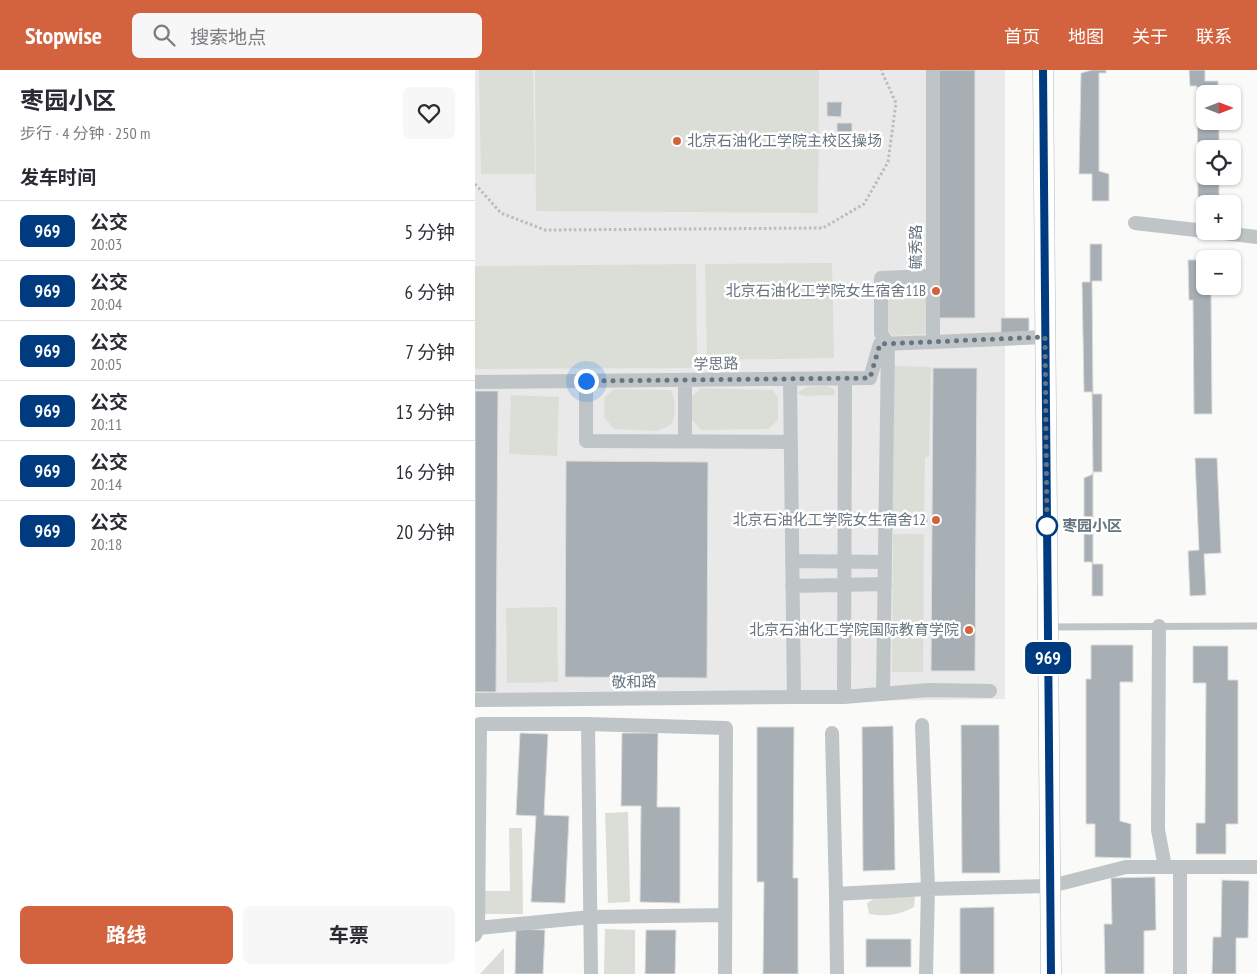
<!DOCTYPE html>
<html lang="zh">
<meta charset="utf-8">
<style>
body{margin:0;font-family:"PT Sans Narrow","Noto Sans SC",sans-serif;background:#f7f7f7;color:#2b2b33;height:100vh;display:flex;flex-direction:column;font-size:19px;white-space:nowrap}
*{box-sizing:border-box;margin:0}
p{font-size:16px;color:#7c7c81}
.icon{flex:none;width:28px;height:28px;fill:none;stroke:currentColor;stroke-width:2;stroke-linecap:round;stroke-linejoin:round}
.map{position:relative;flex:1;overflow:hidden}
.panel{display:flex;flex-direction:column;background:#fff;width:475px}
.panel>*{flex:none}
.badge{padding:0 10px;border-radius:8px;font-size:18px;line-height:32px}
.needle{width:32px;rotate:90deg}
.controls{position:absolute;left:721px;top:15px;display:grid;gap:10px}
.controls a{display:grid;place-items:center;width:45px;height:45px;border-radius:8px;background:#fff;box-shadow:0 1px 4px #0004;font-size:25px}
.you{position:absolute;width:25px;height:25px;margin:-12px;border:4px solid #fff;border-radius:50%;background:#1a73e8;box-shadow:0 0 0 8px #1a73e833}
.map>.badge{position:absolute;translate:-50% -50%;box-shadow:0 0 0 2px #fff}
h2{padding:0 20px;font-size:19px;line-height:45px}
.round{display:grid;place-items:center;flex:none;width:52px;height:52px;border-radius:8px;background:#f7f7f7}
.headline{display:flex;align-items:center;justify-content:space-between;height:85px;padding:0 20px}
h1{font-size:24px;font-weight:700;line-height:38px}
.action{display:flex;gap:10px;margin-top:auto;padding:10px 20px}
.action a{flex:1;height:58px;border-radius:8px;background:#d3623e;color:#fff;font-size:20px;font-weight:700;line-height:58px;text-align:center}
.action a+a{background:#f7f7f7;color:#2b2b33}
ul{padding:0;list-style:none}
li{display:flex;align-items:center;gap:15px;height:60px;padding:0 20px;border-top:1px solid #e1e1e2}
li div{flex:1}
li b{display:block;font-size:19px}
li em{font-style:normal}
li .badge{min-width:55px;font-weight:700;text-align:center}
header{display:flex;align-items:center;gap:30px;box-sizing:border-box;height:70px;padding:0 25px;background:#d3623e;color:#fff}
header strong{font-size:24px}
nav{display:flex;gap:28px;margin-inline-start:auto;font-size:18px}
.search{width:350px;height:45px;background:#f7f7f7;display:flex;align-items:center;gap:12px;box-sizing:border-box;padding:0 18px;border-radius:8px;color:#7c7c81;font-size:19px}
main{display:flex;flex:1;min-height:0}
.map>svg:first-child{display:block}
.built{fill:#e8e9e8}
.green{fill:#daded7}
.building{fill:#a7afb4;stroke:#dcdcda}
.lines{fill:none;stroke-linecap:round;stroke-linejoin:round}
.secondary-casing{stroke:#b4b9be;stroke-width:21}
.path{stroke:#babdc0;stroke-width:3;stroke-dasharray:2.5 2.5;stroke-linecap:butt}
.lane{stroke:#bfc4c7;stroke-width:7}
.street{stroke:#bfc4c7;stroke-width:14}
.secondary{stroke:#fff;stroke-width:20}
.line-casing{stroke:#fff;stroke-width:11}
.line{stroke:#003b80;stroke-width:8}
.walk{stroke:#677580;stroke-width:5;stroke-dasharray:0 9}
.poi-dot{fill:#d3623e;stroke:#fff;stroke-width:2}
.stop-dot{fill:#fff;stroke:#003b80;stroke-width:2.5}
.labels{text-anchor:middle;stroke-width:5;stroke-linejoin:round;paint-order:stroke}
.poi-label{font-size:15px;fill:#677580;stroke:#fff;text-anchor:end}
.street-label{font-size:15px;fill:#677580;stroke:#fff}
.stop-label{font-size:15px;font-weight:bold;fill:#677580;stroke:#fff;text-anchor:start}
</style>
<header>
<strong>Stopwise</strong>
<div class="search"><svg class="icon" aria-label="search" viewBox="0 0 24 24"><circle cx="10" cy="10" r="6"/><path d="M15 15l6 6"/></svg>搜索地点</div>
<nav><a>首页</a><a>地图</a><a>关于</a><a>联系</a></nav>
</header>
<main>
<section class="panel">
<div class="headline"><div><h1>枣园小区</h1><p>步行 · 4 分钟 · 250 m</p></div><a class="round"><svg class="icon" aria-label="heart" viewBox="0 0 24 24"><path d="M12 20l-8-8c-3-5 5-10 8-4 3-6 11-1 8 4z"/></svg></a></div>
<h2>发车时间</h2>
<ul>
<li><span class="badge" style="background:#003b80;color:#fff">969</span><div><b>公交</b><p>20:03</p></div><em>5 分钟</em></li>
<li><span class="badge" style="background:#003b80;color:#fff">969</span><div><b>公交</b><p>20:04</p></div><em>6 分钟</em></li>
<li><span class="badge" style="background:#003b80;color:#fff">969</span><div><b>公交</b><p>20:05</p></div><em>7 分钟</em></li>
<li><span class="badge" style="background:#003b80;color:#fff">969</span><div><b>公交</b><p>20:11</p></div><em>13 分钟</em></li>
<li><span class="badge" style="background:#003b80;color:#fff">969</span><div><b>公交</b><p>20:14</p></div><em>16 分钟</em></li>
<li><span class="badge" style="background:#003b80;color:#fff">969</span><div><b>公交</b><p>20:18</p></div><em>20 分钟</em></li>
</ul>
<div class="action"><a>路线</a><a>车票</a></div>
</section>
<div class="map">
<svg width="782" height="904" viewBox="0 0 782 904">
<rect width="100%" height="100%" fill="#fafaf8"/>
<path class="built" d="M0 0H530V629L0 636Z"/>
<path class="green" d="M4 0H58L60 104H6Z
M60 0H344L343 143 61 141Z
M357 193 359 288 232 290 230 194Z
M221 194 222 298 0 299V196Z
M412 211H446L454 215 455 261 450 264 418 266 412 259Z
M412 296 456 297 454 386 450 388 449 442 409 441Z
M352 316 359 319 360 325 328 326 322 323 331 317Z
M226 318 298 320 303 328V350L293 359 226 360 216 349 215 328Z
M139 319 196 320C201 330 201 345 196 355L182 361 139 359 129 347 130 327Z
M36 325 84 327 82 386 34 384Z
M418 464H449L448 602H417Z
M82 537 83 612 32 613 31 538Z
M153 742 155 832 133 833 130 743Z
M34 758H47L48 844H0V821H35Z
M402 827H440L439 837C424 845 411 847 394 844L392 833Z
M130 859 160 860V904H129Z
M29 878V904H5Z"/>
<path class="building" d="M459 0H500V248H459Z
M617 0H631V3H624V101L634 104V131H617V104H604L606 3Z
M714 0H730V11H743V24H730V51H744V79H730V106H744V129H723L722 16H715Z
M352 32H367L366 47 352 46Z
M362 53H377V69L362 68Z
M615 174H627V211H617L618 324H627V402H618V404L617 322H609L607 212H615Z
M713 190H726L727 224H736L737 344H719L718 230H714Z
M526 248H554V264H526Z
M458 298H502L500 601H456Z
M0 321H23L21 622H0Z
M720 388H742L746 483 729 484 731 525 715 526 713 481 724 480Z
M91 391 233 392 232 608 90 607Z
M618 404V494H628V526H617V492H609V408Z
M616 575H658V612H645V751L656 754V788L620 787V754H611V609H616Z
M718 576H753V610H763V754H751V784H721V753H730L731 613H718Z
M486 655H524L525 803H487Z
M418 656 420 800 388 801 387 657Z
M282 657H319L318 808H323V904H288L289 812H282Z
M45 663 73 664 69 745 94 746 90 833 56 832 61 746 41 745Z
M147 663H183L182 737H205V833L165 832 166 736H146Z
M680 807 681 860 669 861V904H630L629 854H637L636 808Z
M747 810 774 811 773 868H761V904H737L738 867H746Z
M519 837V904H485V838Z
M41 859 70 860 68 904H40Z
M171 860H201L200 904H170Z
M391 869H436V897H391Z"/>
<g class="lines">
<g class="secondary-casing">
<path id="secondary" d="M568 0 576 904"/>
</g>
<path class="path" d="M0 114 26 143 70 160 348 158 389 134 413 92 421 33 406 0
M425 451H457"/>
<path class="lane" d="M573 557 782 556"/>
<path class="street" d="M458 0V272L569 267
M660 153 730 161
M732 161 782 167
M315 309 319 627H369L370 308
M210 310V371
M111 311V371L316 372
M0 312 395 308 405 274 458 272
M317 491 410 492
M317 516 410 514
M684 556 683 760 690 797
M408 624 413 274 406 263V208L457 206
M369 627 454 620 515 621
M0 630 319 627
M113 654 116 904
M357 663 361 824 453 819 447 655
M705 797V904
M361 824 362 904
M3 858 116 847 250 845
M0 865 3 858 5 654H113L251 658 250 904
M451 904 453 819 576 816 651 797H782"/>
<use href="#secondary" class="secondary"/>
</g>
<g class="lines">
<g class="line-casing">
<path id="line" d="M568 0 576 904"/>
</g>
<use href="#line" class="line"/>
<path class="walk" d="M111 311 395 308 405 274 570 267 572 456"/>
</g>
<g class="poi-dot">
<circle cx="202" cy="71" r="5"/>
<circle cx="461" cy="221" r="5"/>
<circle cx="461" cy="450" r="5"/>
<circle cx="494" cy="560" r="5"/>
</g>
<circle class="stop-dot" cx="572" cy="456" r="10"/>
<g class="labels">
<g class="poi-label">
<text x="212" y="76" text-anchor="start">北京石油化工学院主校区操场</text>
<text x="451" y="226">北京石油化工学院女生宿舍11B</text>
<text x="451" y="455">北京石油化工学院女生宿舍12</text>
<text x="484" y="565">北京石油化工学院国际教育学院</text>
</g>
<g class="street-label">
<text transform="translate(441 177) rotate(-90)" y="5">毓秀路</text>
<text transform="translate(241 294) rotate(-1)" y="5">学思路</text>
<text transform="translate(159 612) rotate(-1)" y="5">敬和路</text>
</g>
<g class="stop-label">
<text x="587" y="461">枣园小区</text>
</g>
</g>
</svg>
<div class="controls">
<a><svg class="needle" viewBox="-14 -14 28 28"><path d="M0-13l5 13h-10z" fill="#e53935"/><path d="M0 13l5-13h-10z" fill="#7c7c81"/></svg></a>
<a><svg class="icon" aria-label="locate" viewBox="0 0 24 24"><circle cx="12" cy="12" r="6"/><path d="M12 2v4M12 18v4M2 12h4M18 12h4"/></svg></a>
<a>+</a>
<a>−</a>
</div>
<div class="you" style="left:111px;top:311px"></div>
<b class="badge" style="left:573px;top:588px;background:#003b80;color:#fff">969</b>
</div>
</main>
